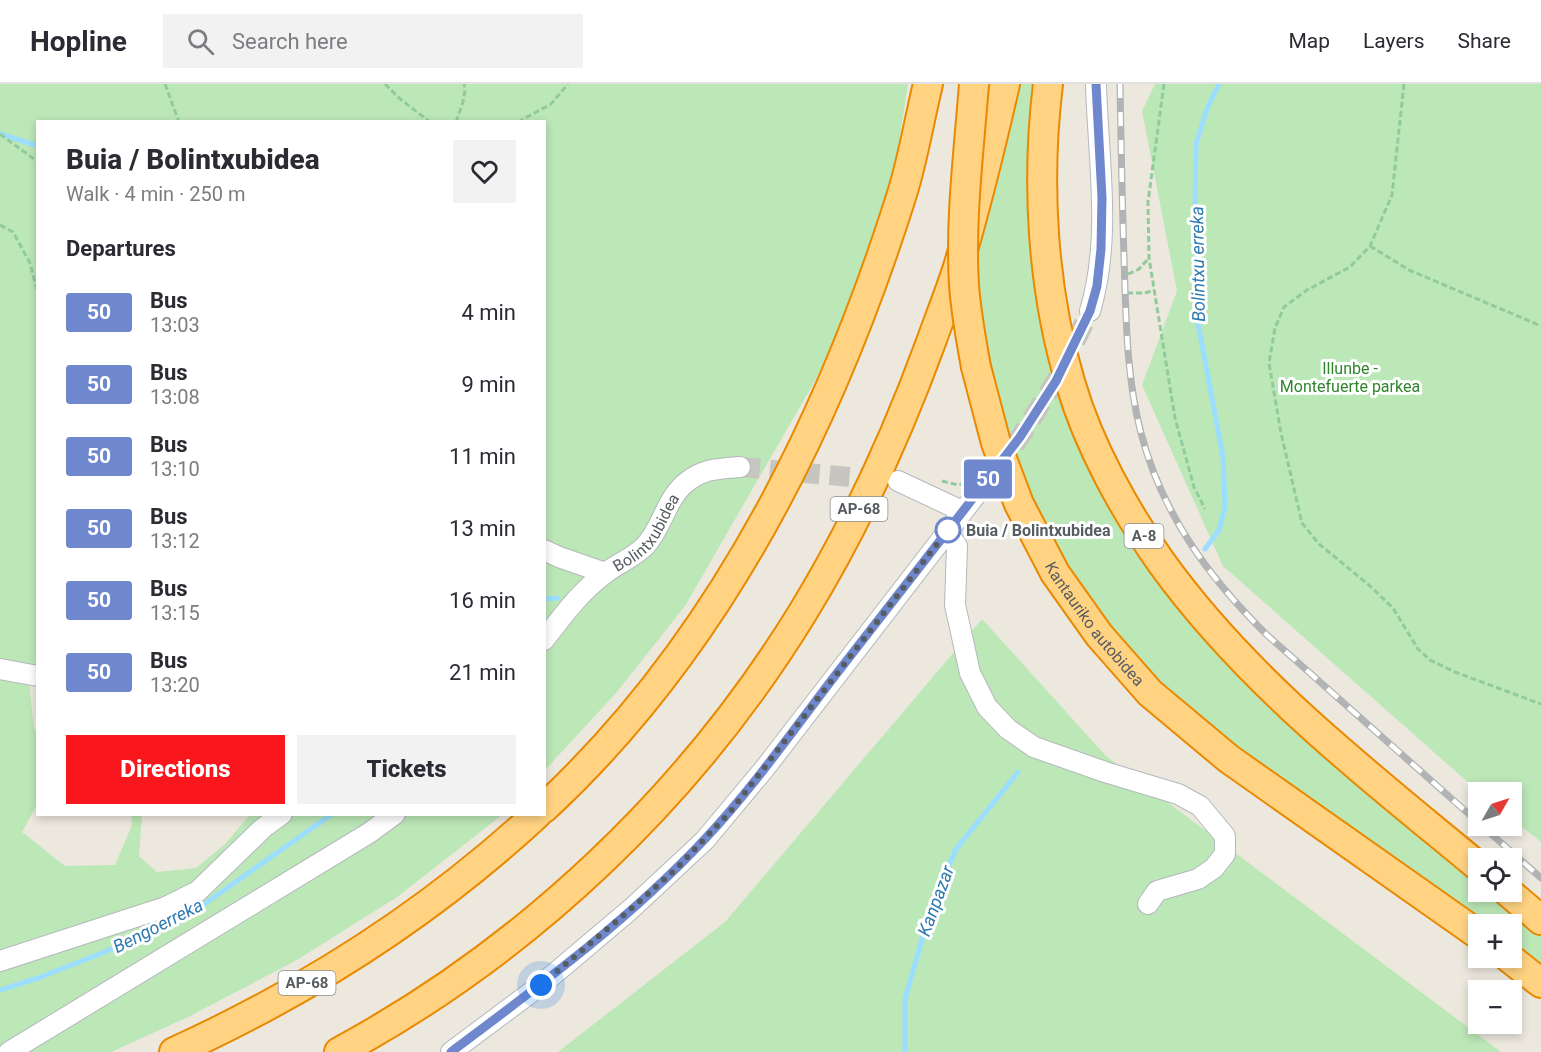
<!DOCTYPE html>
<meta charset="utf-8">
<style>
body{margin:0;font-family:Roboto,sans-serif;background:#f2f2f3;color:#2b2b33;height:100vh;display:flex;flex-direction:column;font-size:22px;white-space:nowrap}
*{box-sizing:border-box;margin:0}
p{font-size:20px;color:#7c7c81}
.icon{flex:none;width:33px;height:33px;fill:none;stroke:currentColor;stroke-width:2;stroke-linecap:round;stroke-linejoin:round}
.map{position:relative;flex:1;overflow:hidden}
.side{position:absolute;left:36px;top:36px;width:510px;height:696px;display:flex;flex-direction:column;background:#fff;border-radius:0px;box-shadow:0 3px 9px #0003}
.side>*{flex:none}
.badge{padding:0 12px;border-radius:4px;font-size:21px;line-height:39px}
.needle{width:39px;rotate:51deg}
.buttons{position:absolute;left:1468px;top:698px;display:grid;gap:12px}
.buttons a{display:grid;place-items:center;width:54px;height:54px;border-radius:0px;background:#fff;box-shadow:0 3px 9px #0003;font-size:30px}
.you{position:absolute;width:30px;height:30px;margin:-15px;border:4px solid #fff;border-radius:50%;background:#1a73e8;box-shadow:0 0 0 9px #1a73e833}
.map>.badge{position:absolute;translate:-50% -50%;box-shadow:0 0 0 3px #fff}
h2{padding:0 30px;font-size:22px;line-height:54px}
.round{display:grid;place-items:center;flex:none;width:63px;height:63px;border-radius:0px;background:#f2f2f3}
.overview{display:flex;align-items:center;justify-content:space-between;height:102px;padding:0 30px}
h1{font-size:28px;font-weight:800;line-height:45px}
.cta{display:flex;gap:12px;margin-top:auto;padding:12px 30px}
.cta a{flex:1;height:69px;border-radius:0px;background:#f9171d;color:#fff;font-size:24px;font-weight:800;line-height:69px;text-align:center}
.cta a+a{background:#f2f2f3;color:#2b2b33}
ul{padding:0;list-style:none}
li{display:flex;align-items:center;gap:18px;height:72px;padding:0 30px}
li div{flex:1}
li b{display:block;font-size:22px}
li em{font-style:normal}
li .badge{min-width:66px;font-weight:700;text-align:center}
header{display:flex;align-items:center;gap:36px;box-sizing:border-box;height:84px;padding:0 30px;background:#fff;border-bottom:2px solid #e1e1e2}
header strong{font-size:28px}
nav{display:flex;gap:33px;margin-inline-start:auto;font-size:21px}
.search{width:420px;height:54px;background:#f2f2f3;display:flex;align-items:center;gap:15px;box-sizing:border-box;padding:0 21px;border-radius:0px;color:#7c7c81;font-size:22px}
.map>svg:first-child{display:block}
.green{fill:#bce7b7}
.lines{fill:none;stroke-linecap:round;stroke-linejoin:round}
.stream{stroke:#9bdeff;stroke-width:5}
.minor-tunnel{stroke:#c7c5bf;stroke-width:20;stroke-dasharray:20 10;stroke-linecap:butt}
.minor-casing{stroke:#b4b8bd;stroke-width:22}
.highway-casing{stroke:#ea8900;stroke-width:32}
.path{stroke:#91cb9b;stroke-width:3;stroke-dasharray:6 3;stroke-linecap:butt}
.minor{stroke:#fff;stroke-width:20}
.highway{stroke:#ffd382;stroke-width:28}
.rail-casing{stroke:#b2b3b4;stroke-width:7}
.rail{stroke:#fff;stroke-width:4.5;stroke-dasharray:14;stroke-linecap:butt}
.highway-bridge-casing{stroke:#ea8900;stroke-width:32;stroke-linecap:butt}
.highway-bridge{stroke:#ffd382;stroke-width:28}
.line-casing{stroke:#fff;stroke-width:14}
.line{stroke:#6e87cd;stroke-width:9}
.walk{stroke:#575c61;stroke-width:6;stroke-dasharray:0 10.8}
.stop-dot{fill:#fff;stroke:#6e87cd;stroke-width:3}
.labels{text-anchor:middle;stroke-width:6;stroke-linejoin:round;paint-order:stroke}
.shield{fill:#fff;stroke:#898d90;stroke-width:1.5}
.shield-label{font-size:15px;font-weight:bold;fill:#575c61}
.park-label{font-size:16px;fill:#30842c;stroke:#fff}
.street-label{font-size:16px;fill:#575c61;stroke:#fff}
.stop-label{font-size:16px;font-weight:bold;fill:#575c61;stroke:#fff;text-anchor:start}
.water-label{font-size:18px;font-style:italic;fill:#2f7bb0;stroke:#fff}
</style>
<header>
<strong>Hopline</strong>
<div class="search"><svg class="icon" aria-label="search" viewBox="0 0 24 24"><circle cx="10" cy="10" r="6"/><path d="M15 15l6 6"/></svg>Search here</div>
<nav><a>Map</a><a>Layers</a><a>Share</a></nav>
</header>
<div class="map">
<svg width="1541" height="968" viewBox="0 0 1541 968">
<rect width="100%" height="100%" fill="#ece8de"/>
<path class="green" d="M0 0H908L896 77 878 142 854 210 816 295 685 522 616 609 545 686 544 38H38V591L29 600 34 645 37 646 38 719 22 748 65 782 115 781 132 741 131 731H142L139 772 157 788 196 784 224 761 250 731H502L397 813 297 876 188 933 111 968H0Z
M1018 0H1041L1032 120 1110 413 1423 752 1479 798V807H1490L1541 850V885L1512 862V840H1484L1231 662 1163 606 1092 525 1036 422 1000 327 988 278 979 216 978 146Z
M1155 0H1541V758L1512 735V708H1479L1223 482 1142 301 1177 207 1142 27Z
M982 535 1106 672 1501 968H558L725 838Z"/>
<g class="lines">
<path class="stream" d="M0 50 38 62
M1205 465 1219 446 1225 423 1223 373 1197 234 1195 125 1196 60 1208 22 1219 0
M544 515 557 514
M0 906 38 894 105 868 196 826 332 730
M905 968V915L931 824 956 765 1018 688"/>
<path class="minor-tunnel" d="M740 383 883 396
M978 408 1020 353 1056 297 1090 227"/>
<g class="minor-casing">
<g id="minor">
<path d="M1090 227C1112 154 1098 75 1096 0"/>
<path d="M898 397 962 427"/>
<path d="M947 447 957 462 955 521 970 589 987 623 1008 645 1034 663 1105 688 1178 710 1200 722 1225 752V770L1214 784 1198 795 1157 807 1148 820"/>
<path d="M544 466 559 473 605 489"/>
<path id="s1" d="M544 556C562 533 579 509 603 491 616 480 632 475 645 462 663 443 666 413 688 397 706 384 718 385 740 383"/>
<path d="M0 585 38 592"/>
<path d="M0 877 166 823 198 807 263 744 282 730"/>
<path d="M9 968 369 749 395 730"/>
<path d="M451 968 541 901 631 825 705 756 765 684 978 408"/>
</g>
</g>
<g class="highway-casing">
<g id="highway">
<path d="M1048 0C1036 98 1042 206 1071 301 1089 362 1125 427 1161 478 1247 598 1367 690 1479 783"/>
<path id="s2" d="M976 283 996 359 1019 420 1055 489 1099 551 1150 609 1229 675 1479 851"/>
<path d="M544 724C720 561 831 336 902 110 913 75 919 37 928 0"/>
<path d="M1507 807 1541 836"/>
<path d="M1508 873 1541 899"/>
<path d="M174 968C306 908 430 829 537 730"/>
<path d="M339 968C528 866 691 711 803 528 855 443 897 351 931 258 940 233 950 208 958 183 976 123 991 61 1005 0"/>
</g>
</g>
<path class="path" d="M165 0 179 38
M385 0 399 14 430 38
M1164 0 1148 118 1149 174 1175 334 1194 403 1205 425
M1404 0 1392 111 1370 162 1350 183 1307 206 1284 223 1275 244 1269 279 1281 349 1302 439 1319 460 1369 501 1393 524 1418 565 1430 576 1455 588 1541 620
M456 38C460 26 467 12 464 0
M518 38 551 20 568 0
M0 50 38 78
M0 141 13 148 30 179 38 210
M1370 162 1409 186 1541 242
M1128 190 1139 185 1149 174
M1127 209H1145L1154 206
M942 397 958 401 962 400"/>
<use href="#minor" class="minor"/>
<use href="#highway" class="highway"/>
<g class="rail-casing">
<path id="rail" d="M1120 0C1121 58 1122 115 1124 173 1126 231 1126 292 1141 349 1162 430 1209 494 1267 551L1479 739
M1481 741 1541 794"/>
</g>
<use href="#rail" class="rail"/>
<g class="highway-bridge-casing">
<path id="highway-bridge" d="M974 0C969 66 960 135 964 201 966 229 971 256 976 283"/>
</g>
<use href="#highway-bridge" class="highway-bridge"/>
</g>
<g class="lines">
<g class="line-casing">
<path id="line" d="M451 968C539 902 629 836 704 756 752 705 792 648 834 593 896 513 959 433 1020 353L1056 297 1090 227 1097 202 1101 165 1102 114 1096 0"/>
</g>
<use href="#line" class="line"/>
<path class="walk" d="M541 901 631 825 677 784 730 728 948 446"/>
</g>
<circle class="stop-dot" cx="948" cy="446" r="12"/>
<g class="labels">
<g class="shield">
<rect x="830.5" y="413" width="57" height="24" rx="4.5"/>
<rect x="1124.5" y="440" width="39" height="24" rx="4.5"/>
<rect x="278.5" y="887" width="57" height="24" rx="4.5"/>
</g>
<g class="shield-label">
<text x="859" y="430">AP-68</text>
<text x="1144" y="457">A-8</text>
<text x="307" y="904">AP-68</text>
</g>
<g class="park-label">
<text x="1350" y="290">Illunbe -<tspan x="1350" dy="18">Montefuerte parkea</tspan></text>
</g>
<g class="street-label">
<text dy="6" stroke="none"><textPath href="#s1" startOffset="150">Bolintxubidea</textPath></text>
<text dy="6" stroke="none"><textPath href="#s2" startOffset="286">Kantauriko autobidea</textPath></text>
</g>
<g class="stop-label">
<text x="966" y="452">Buia / Bolintxubidea</text>
</g>
<g class="water-label">
<text transform="translate(1198 180) rotate(-91)" y="6">Bolintxu erreka</text>
<text transform="translate(936 817) rotate(-70)" y="6">Kanpazar</text>
<text transform="translate(158 842) rotate(-27)" y="6">Bengoerreka</text>
</g>
</g>
</svg>
<div class="buttons">
<a><svg class="needle" viewBox="-14 -14 28 28"><path d="M0-13l5 13h-10z" fill="#e53935"/><path d="M0 13l5-13h-10z" fill="#7c7c81"/></svg></a>
<a><svg class="icon" aria-label="locate" viewBox="0 0 24 24"><circle cx="12" cy="12" r="6"/><path d="M12 2v4M12 18v4M2 12h4M18 12h4"/></svg></a>
<a>+</a>
<a>−</a>
</div>
<div class="you" style="left:541px;top:901px"></div>
<b class="badge" style="left:988px;top:395px;background:#6e87cd;color:#fff">50</b>
<section class="side">
<div class="overview"><div><h1>Buia / Bolintxubidea</h1><p>Walk · 4 min · 250 m</p></div><a class="round"><svg class="icon" aria-label="heart" viewBox="0 0 24 24"><path d="M12 20l-8-8c-3-5 5-10 8-4 3-6 11-1 8 4z"/></svg></a></div>
<h2>Departures</h2>
<ul>
<li><span class="badge" style="background:#6e87cd;color:#fff">50</span><div><b>Bus</b><p>13:03</p></div><em>4 min</em></li>
<li><span class="badge" style="background:#6e87cd;color:#fff">50</span><div><b>Bus</b><p>13:08</p></div><em>9 min</em></li>
<li><span class="badge" style="background:#6e87cd;color:#fff">50</span><div><b>Bus</b><p>13:10</p></div><em>11 min</em></li>
<li><span class="badge" style="background:#6e87cd;color:#fff">50</span><div><b>Bus</b><p>13:12</p></div><em>13 min</em></li>
<li><span class="badge" style="background:#6e87cd;color:#fff">50</span><div><b>Bus</b><p>13:15</p></div><em>16 min</em></li>
<li><span class="badge" style="background:#6e87cd;color:#fff">50</span><div><b>Bus</b><p>13:20</p></div><em>21 min</em></li>
</ul>
<div class="cta"><a>Directions</a><a>Tickets</a></div>
</section>
</div>
